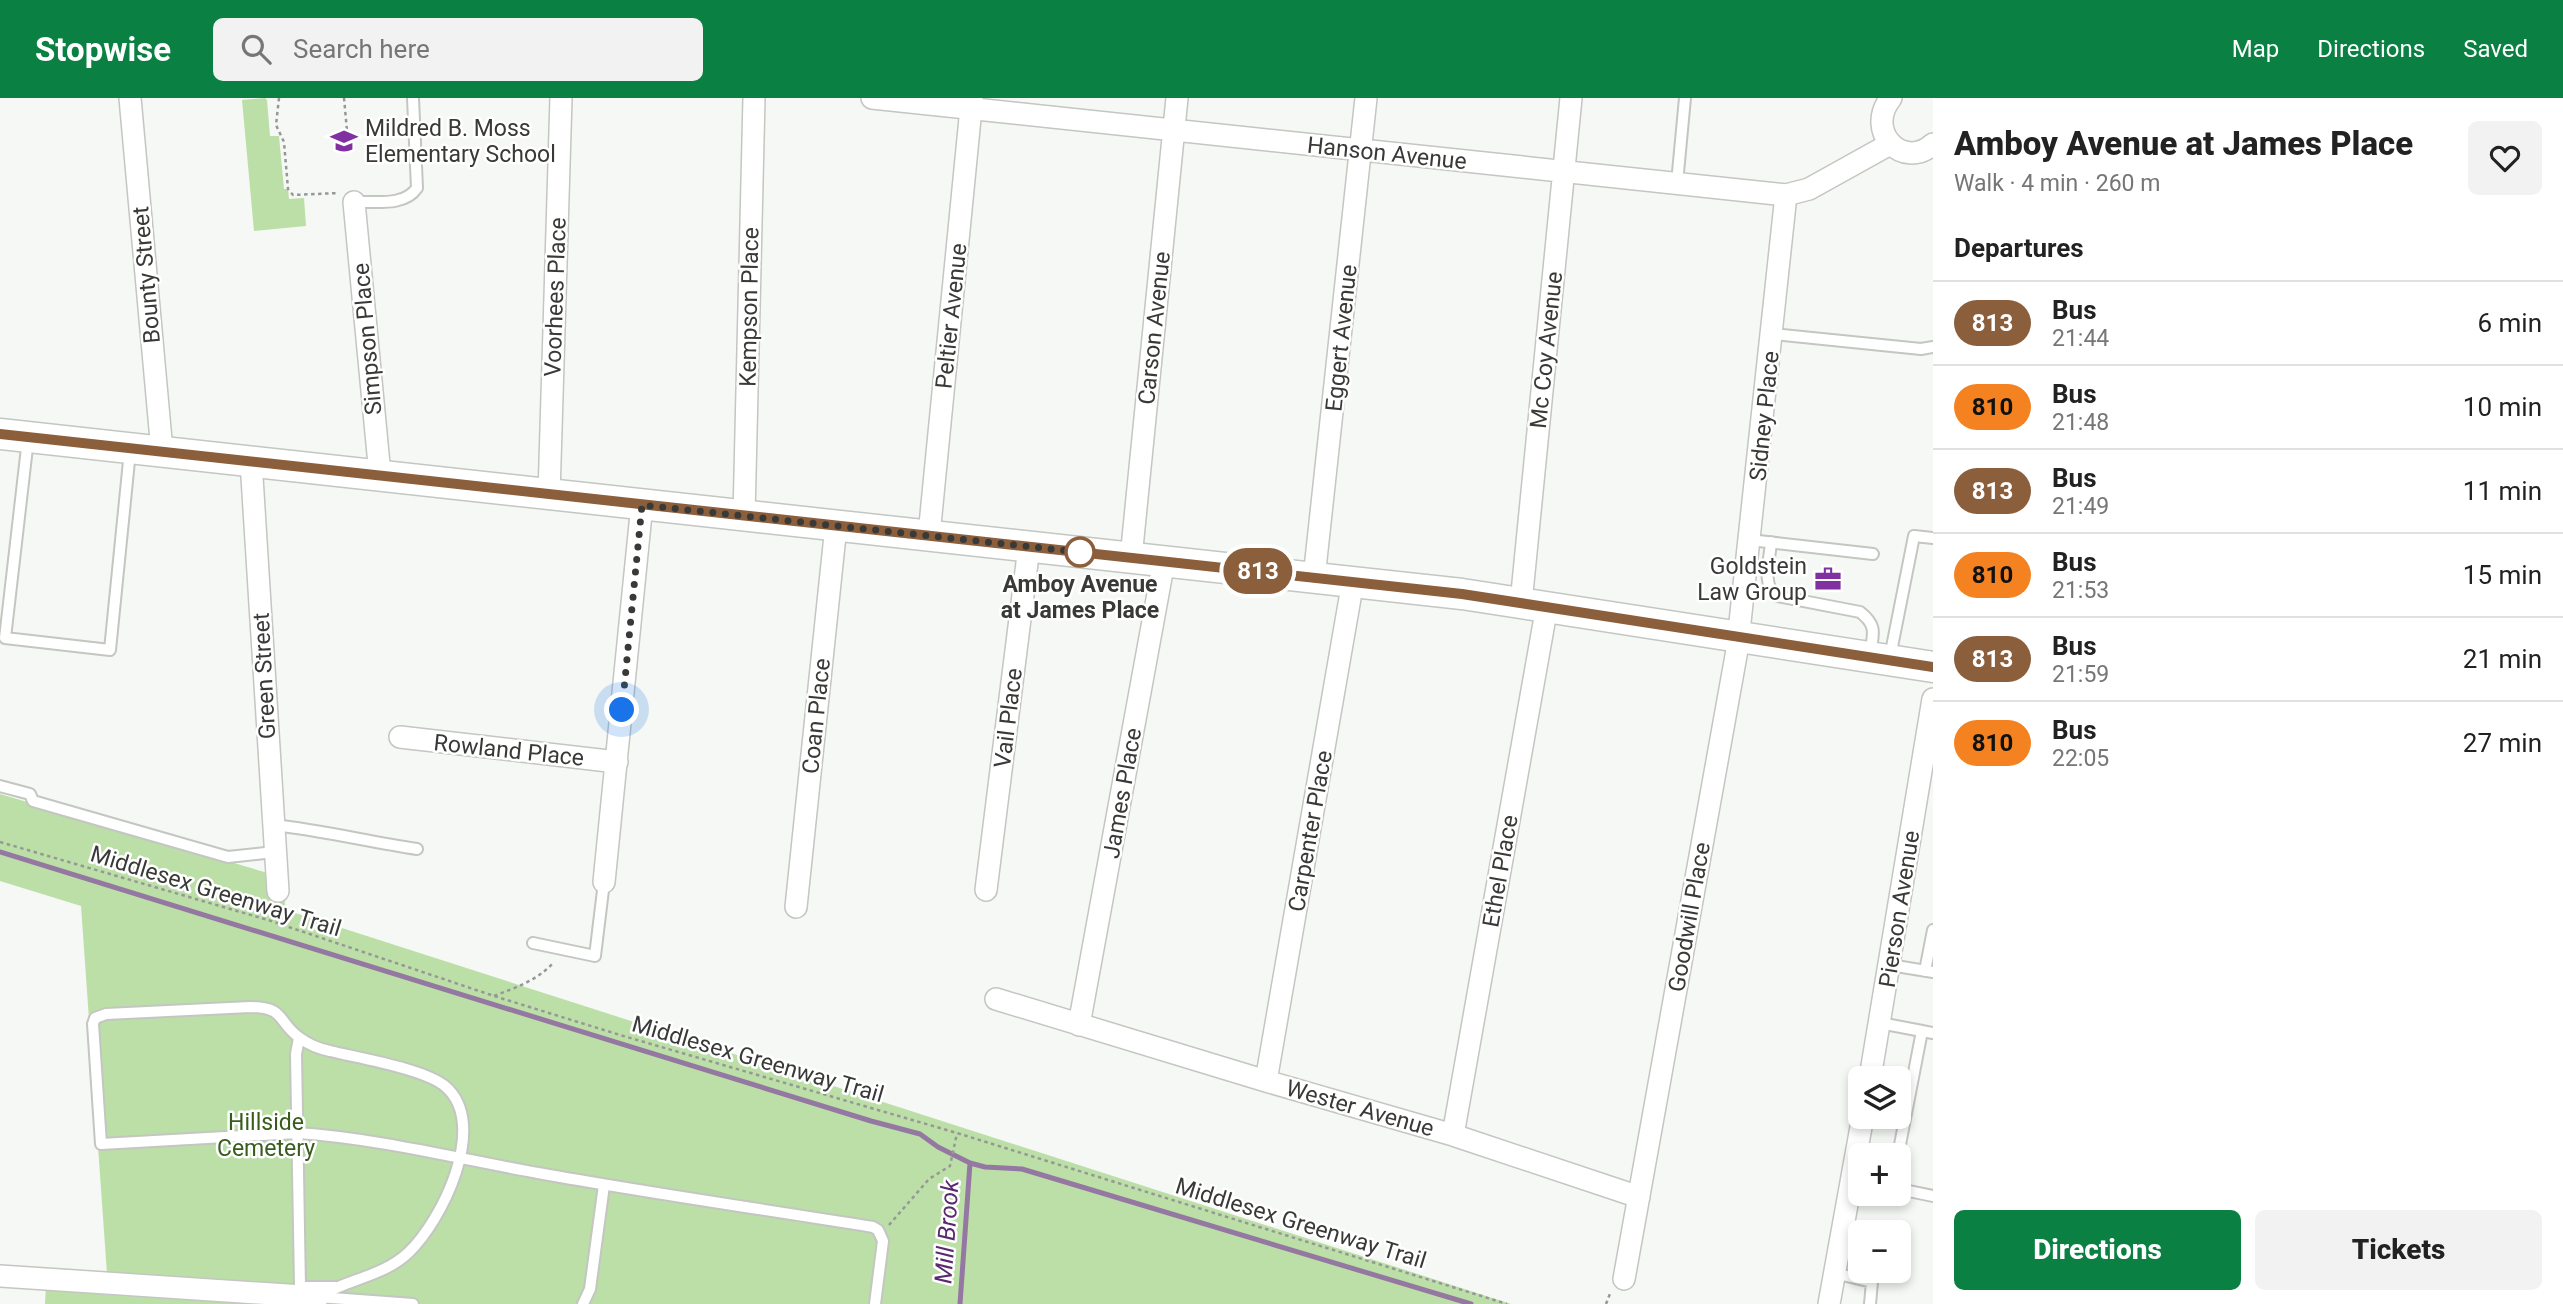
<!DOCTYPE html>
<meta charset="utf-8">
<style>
body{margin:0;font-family:Roboto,sans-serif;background:#f2f2f2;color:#222;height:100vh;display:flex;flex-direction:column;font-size:26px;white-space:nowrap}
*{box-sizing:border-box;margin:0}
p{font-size:23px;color:#767676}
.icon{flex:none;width:38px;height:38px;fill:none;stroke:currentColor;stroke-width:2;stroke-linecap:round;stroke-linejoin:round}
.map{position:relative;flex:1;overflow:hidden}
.details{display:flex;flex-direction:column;background:#fff;width:630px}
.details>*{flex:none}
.badge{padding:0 14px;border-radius:23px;font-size:24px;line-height:46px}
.buttons{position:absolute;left:1848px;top:968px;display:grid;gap:14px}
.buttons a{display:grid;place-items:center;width:63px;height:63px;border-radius:10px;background:#fff;box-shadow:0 4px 10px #0003;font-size:35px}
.you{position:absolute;width:35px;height:35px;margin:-18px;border:5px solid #fff;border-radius:50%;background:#1a73e8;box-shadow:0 0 0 10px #1a73e833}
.map>.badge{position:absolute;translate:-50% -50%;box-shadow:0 0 0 4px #fff}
h2{padding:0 21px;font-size:26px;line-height:63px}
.round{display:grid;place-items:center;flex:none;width:74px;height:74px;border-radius:10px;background:#f2f2f2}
.summary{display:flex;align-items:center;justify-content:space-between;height:119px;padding:0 21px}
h1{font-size:33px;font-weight:800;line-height:52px}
.primary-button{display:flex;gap:14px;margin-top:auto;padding:14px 21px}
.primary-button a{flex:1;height:80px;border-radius:10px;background:#0b8043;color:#fff;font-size:28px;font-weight:800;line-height:80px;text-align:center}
.primary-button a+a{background:#f2f2f2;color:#222}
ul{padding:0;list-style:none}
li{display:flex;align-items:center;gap:21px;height:84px;padding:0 21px;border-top:2px solid #e0e0e0}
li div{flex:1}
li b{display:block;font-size:26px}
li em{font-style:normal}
li .badge{min-width:77px;font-weight:700;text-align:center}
header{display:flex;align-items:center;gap:42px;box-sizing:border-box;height:98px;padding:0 35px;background:#0b8043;color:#fff}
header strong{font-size:33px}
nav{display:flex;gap:38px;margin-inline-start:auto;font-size:24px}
.search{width:490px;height:63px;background:#f2f2f2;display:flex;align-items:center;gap:18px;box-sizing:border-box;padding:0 24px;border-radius:10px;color:#767676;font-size:26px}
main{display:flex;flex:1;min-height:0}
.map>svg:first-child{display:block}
.green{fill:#bcdfa8}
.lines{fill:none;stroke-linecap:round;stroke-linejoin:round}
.stream{stroke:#9578a2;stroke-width:5}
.lane-casing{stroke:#c3c6c1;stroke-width:14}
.street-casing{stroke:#c3c6c1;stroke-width:24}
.secondary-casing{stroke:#c3c6c1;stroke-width:33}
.path{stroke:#969895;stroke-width:2.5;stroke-dasharray:3.5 3.5;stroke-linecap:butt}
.lane{stroke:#fff;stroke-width:10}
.street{stroke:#fff;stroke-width:21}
.secondary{stroke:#fff;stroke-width:30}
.line-casing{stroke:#fff;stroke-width:16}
.line{stroke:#8b5e3c;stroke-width:10}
.walk{stroke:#393a38;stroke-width:7;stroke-dasharray:0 12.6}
.stop-dot{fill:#fff;stroke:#8b5e3c;stroke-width:3.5}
.labels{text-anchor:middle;stroke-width:5;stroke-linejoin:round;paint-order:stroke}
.poi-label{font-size:23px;fill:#393a38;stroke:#fff;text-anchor:start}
.street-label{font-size:23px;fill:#393a38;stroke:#fff}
.stop-label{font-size:23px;font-weight:bold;fill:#393a38;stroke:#fff}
.park-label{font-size:23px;fill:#375c1b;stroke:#fff}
.water-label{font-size:24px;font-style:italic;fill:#5b2872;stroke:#fff}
</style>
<header>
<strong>Stopwise</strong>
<div class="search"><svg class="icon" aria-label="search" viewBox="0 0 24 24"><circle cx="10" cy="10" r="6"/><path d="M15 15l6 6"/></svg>Search here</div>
<nav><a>Map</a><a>Directions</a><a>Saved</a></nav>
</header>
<main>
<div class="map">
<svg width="1933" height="1206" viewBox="0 0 1933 1206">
<rect width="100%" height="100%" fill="#f5f8f4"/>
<path class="green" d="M265 0 267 2 270 38H279L284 91H288L289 101 304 100 306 128 254 133 242 2Z
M0 696 281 779 286 812 1511 1206H45L46 1187 108 1190 81 808 0 783Z"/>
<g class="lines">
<path class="stream" d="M0 754 871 1023 920 1036 938 1049 970 1065 985 1069 1022 1071 1471 1206
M960 1206 970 1065"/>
<g class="lane-casing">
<path id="lane" d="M1677 85 1685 0
M354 104C375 103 404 109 417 90L413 0
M1773 236 1921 251 1933 249
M28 341 5 540 110 552 130 353
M1750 442 1873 456
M1771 444C1770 461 1761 488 1777 498L1860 514C1878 528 1873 536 1870 556
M1890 559 1914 438 1933 440
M0 688 30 696 33 703 228 759 274 754
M273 727C322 732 369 744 417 751
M533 845 595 858 604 784
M1890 867 1933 874
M1925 873 1933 832
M1880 925 1922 933
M299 940 296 956 300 1189H335
M1898 1057 1922 933 1933 935
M1899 1091 1933 1098
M1834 1175 1872 1184 1870 1206
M318 1199C347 1181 382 1179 408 1155 442 1123 489 1027 446 989 426 971 358 960 330 953 320 951 308 946 300 940 277 924 286 909 250 909L106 916 95 920 93 926 101 1046 297 1035C376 1040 460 1061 538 1075 649 1095 761 1111 873 1129L878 1132 883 1143 875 1206
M318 1199 413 1206
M583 1206 590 1191 604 1087"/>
</g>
<g class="street-casing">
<path id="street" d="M130 0 162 353
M872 0 1786 97 1809 91 1890 46
M1891 0C1864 33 1903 73 1933 46
M354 104 380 377
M251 363 278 793
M549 397 561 0
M744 418 754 0
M929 437 972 0
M1131 460 1177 0
M1314 480 1366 0
M1521 505 1571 0
M400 639 617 664
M604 784 642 406
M986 792 1029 449
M796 809 836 428
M996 901 1266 983 1453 1037 1639 1099
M1079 927 1164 463
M1870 980 1933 601
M1266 983 1353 483
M1453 1037 1547 508
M0 1178 318 1199
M1624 1181 1737 552 1786 97
M1829 1206 1863 1018"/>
</g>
<g class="secondary-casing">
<path id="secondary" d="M0 336 1462 496 1933 569"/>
</g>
<path class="path" d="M279 0 276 27 284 44 288 91 293 97 339 95
M344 0 348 44
M0 744 268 822 494 898 620 937 957 1035 1507 1206
M494 898C517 889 538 882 554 864
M889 1127 929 1081 950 1068 957 1035
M1606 1206 1611 1193"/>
<use href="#lane" class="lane"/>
<use href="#street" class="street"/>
<use href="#secondary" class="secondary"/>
</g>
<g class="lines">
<g class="line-casing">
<path id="line" d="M0 336 1462 496 1933 569"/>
</g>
<use href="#line" class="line"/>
<path class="walk" d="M622 612 642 407 1080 454"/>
</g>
<defs>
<g id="school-bare" transform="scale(2.1)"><path d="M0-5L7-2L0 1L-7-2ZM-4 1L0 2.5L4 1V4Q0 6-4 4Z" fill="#8030a1" stroke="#fff" stroke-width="2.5" paint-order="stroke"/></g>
<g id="office-bare" transform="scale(2.1)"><path d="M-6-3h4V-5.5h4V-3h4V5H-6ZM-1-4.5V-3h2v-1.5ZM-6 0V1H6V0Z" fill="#8030a1" stroke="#fff" stroke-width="2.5" paint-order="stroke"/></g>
</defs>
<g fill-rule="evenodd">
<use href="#school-bare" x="344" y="43"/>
<use href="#office-bare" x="1828" y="481"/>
</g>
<circle class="stop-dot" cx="1080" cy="454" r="14"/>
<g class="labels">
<g class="poi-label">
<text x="365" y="38">Mildred B. Moss<tspan x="365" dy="26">Elementary School</tspan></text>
<text x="1807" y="476" text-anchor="end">Goldstein<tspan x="1807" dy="26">Law Group</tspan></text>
</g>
<g class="street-label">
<text transform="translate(1387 55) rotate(6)" y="8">Hanson Avenue</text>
<text transform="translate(146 177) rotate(-95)" y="8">Bounty Street</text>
<text transform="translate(555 199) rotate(-88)" y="8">Voorhees Place</text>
<text transform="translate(749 209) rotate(-89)" y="8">Kempson Place</text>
<text transform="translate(951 218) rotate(-84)" y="8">Peltier Avenue</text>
<text transform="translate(1154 230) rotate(-84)" y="8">Carson Avenue</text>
<text transform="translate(1341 240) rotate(-84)" y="8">Eggert Avenue</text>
<text transform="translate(367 241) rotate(-95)" y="8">Simpson Place</text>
<text transform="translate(1546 252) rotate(-84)" y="8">Mc Coy Avenue</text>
<text transform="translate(1764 318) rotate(-84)" y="8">Sidney Place</text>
<text transform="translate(264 578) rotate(-93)" y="8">Green Street</text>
<text transform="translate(816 618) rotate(-84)" y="8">Coan Place</text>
<text transform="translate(1008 620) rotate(-83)" y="8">Vail Place</text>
<text transform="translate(509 652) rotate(6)" y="8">Rowland Place</text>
<text transform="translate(1122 695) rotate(-80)" y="8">James Place</text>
<text transform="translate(1310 733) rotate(-80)" y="8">Carpenter Place</text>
<text transform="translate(1500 773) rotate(-80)" y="8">Ethel Place</text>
<text transform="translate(216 793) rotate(17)" y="8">Middlesex Greenway Trail</text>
<text transform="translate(1899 811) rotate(-81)" y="8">Pierson Avenue</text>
<text transform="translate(1689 819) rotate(-80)" y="8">Goodwill Place</text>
<text transform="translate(758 961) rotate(16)" y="8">Middlesex Greenway Trail</text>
<text transform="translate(1360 1010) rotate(16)" y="8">Wester Avenue</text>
<text transform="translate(1301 1125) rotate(17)" y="8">Middlesex Greenway Trail</text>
</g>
<g class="stop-label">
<text x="1080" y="494">Amboy Avenue<tspan x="1080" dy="26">at James Place</tspan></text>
</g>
<g class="park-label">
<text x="266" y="1032">Hillside<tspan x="266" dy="26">Cemetery</tspan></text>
</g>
<g class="water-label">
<text transform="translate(947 1134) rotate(-86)" y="8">Mill Brook</text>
</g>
</g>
</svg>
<div class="buttons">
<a><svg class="icon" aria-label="layers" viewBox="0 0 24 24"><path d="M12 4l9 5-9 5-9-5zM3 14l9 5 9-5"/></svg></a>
<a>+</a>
<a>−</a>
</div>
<div class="you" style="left:622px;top:612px"></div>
<b class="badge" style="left:1258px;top:473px;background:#8b5e3c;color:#fff">813</b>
</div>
<section class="details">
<div class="summary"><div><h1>Amboy Avenue at James Place</h1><p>Walk · 4 min · 260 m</p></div><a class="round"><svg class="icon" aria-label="heart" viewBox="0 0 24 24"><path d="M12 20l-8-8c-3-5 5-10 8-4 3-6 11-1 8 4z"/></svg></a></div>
<h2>Departures</h2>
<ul>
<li><span class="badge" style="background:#8b5e3c;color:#fff">813</span><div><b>Bus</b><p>21:44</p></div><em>6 min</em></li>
<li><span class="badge" style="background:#f58220;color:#111">810</span><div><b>Bus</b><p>21:48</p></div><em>10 min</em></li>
<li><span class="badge" style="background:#8b5e3c;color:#fff">813</span><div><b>Bus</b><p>21:49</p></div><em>11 min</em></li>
<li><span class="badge" style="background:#f58220;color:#111">810</span><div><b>Bus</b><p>21:53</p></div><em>15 min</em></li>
<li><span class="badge" style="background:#8b5e3c;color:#fff">813</span><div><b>Bus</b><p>21:59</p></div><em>21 min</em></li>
<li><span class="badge" style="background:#f58220;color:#111">810</span><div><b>Bus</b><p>22:05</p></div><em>27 min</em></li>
</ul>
<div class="primary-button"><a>Directions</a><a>Tickets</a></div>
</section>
</main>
